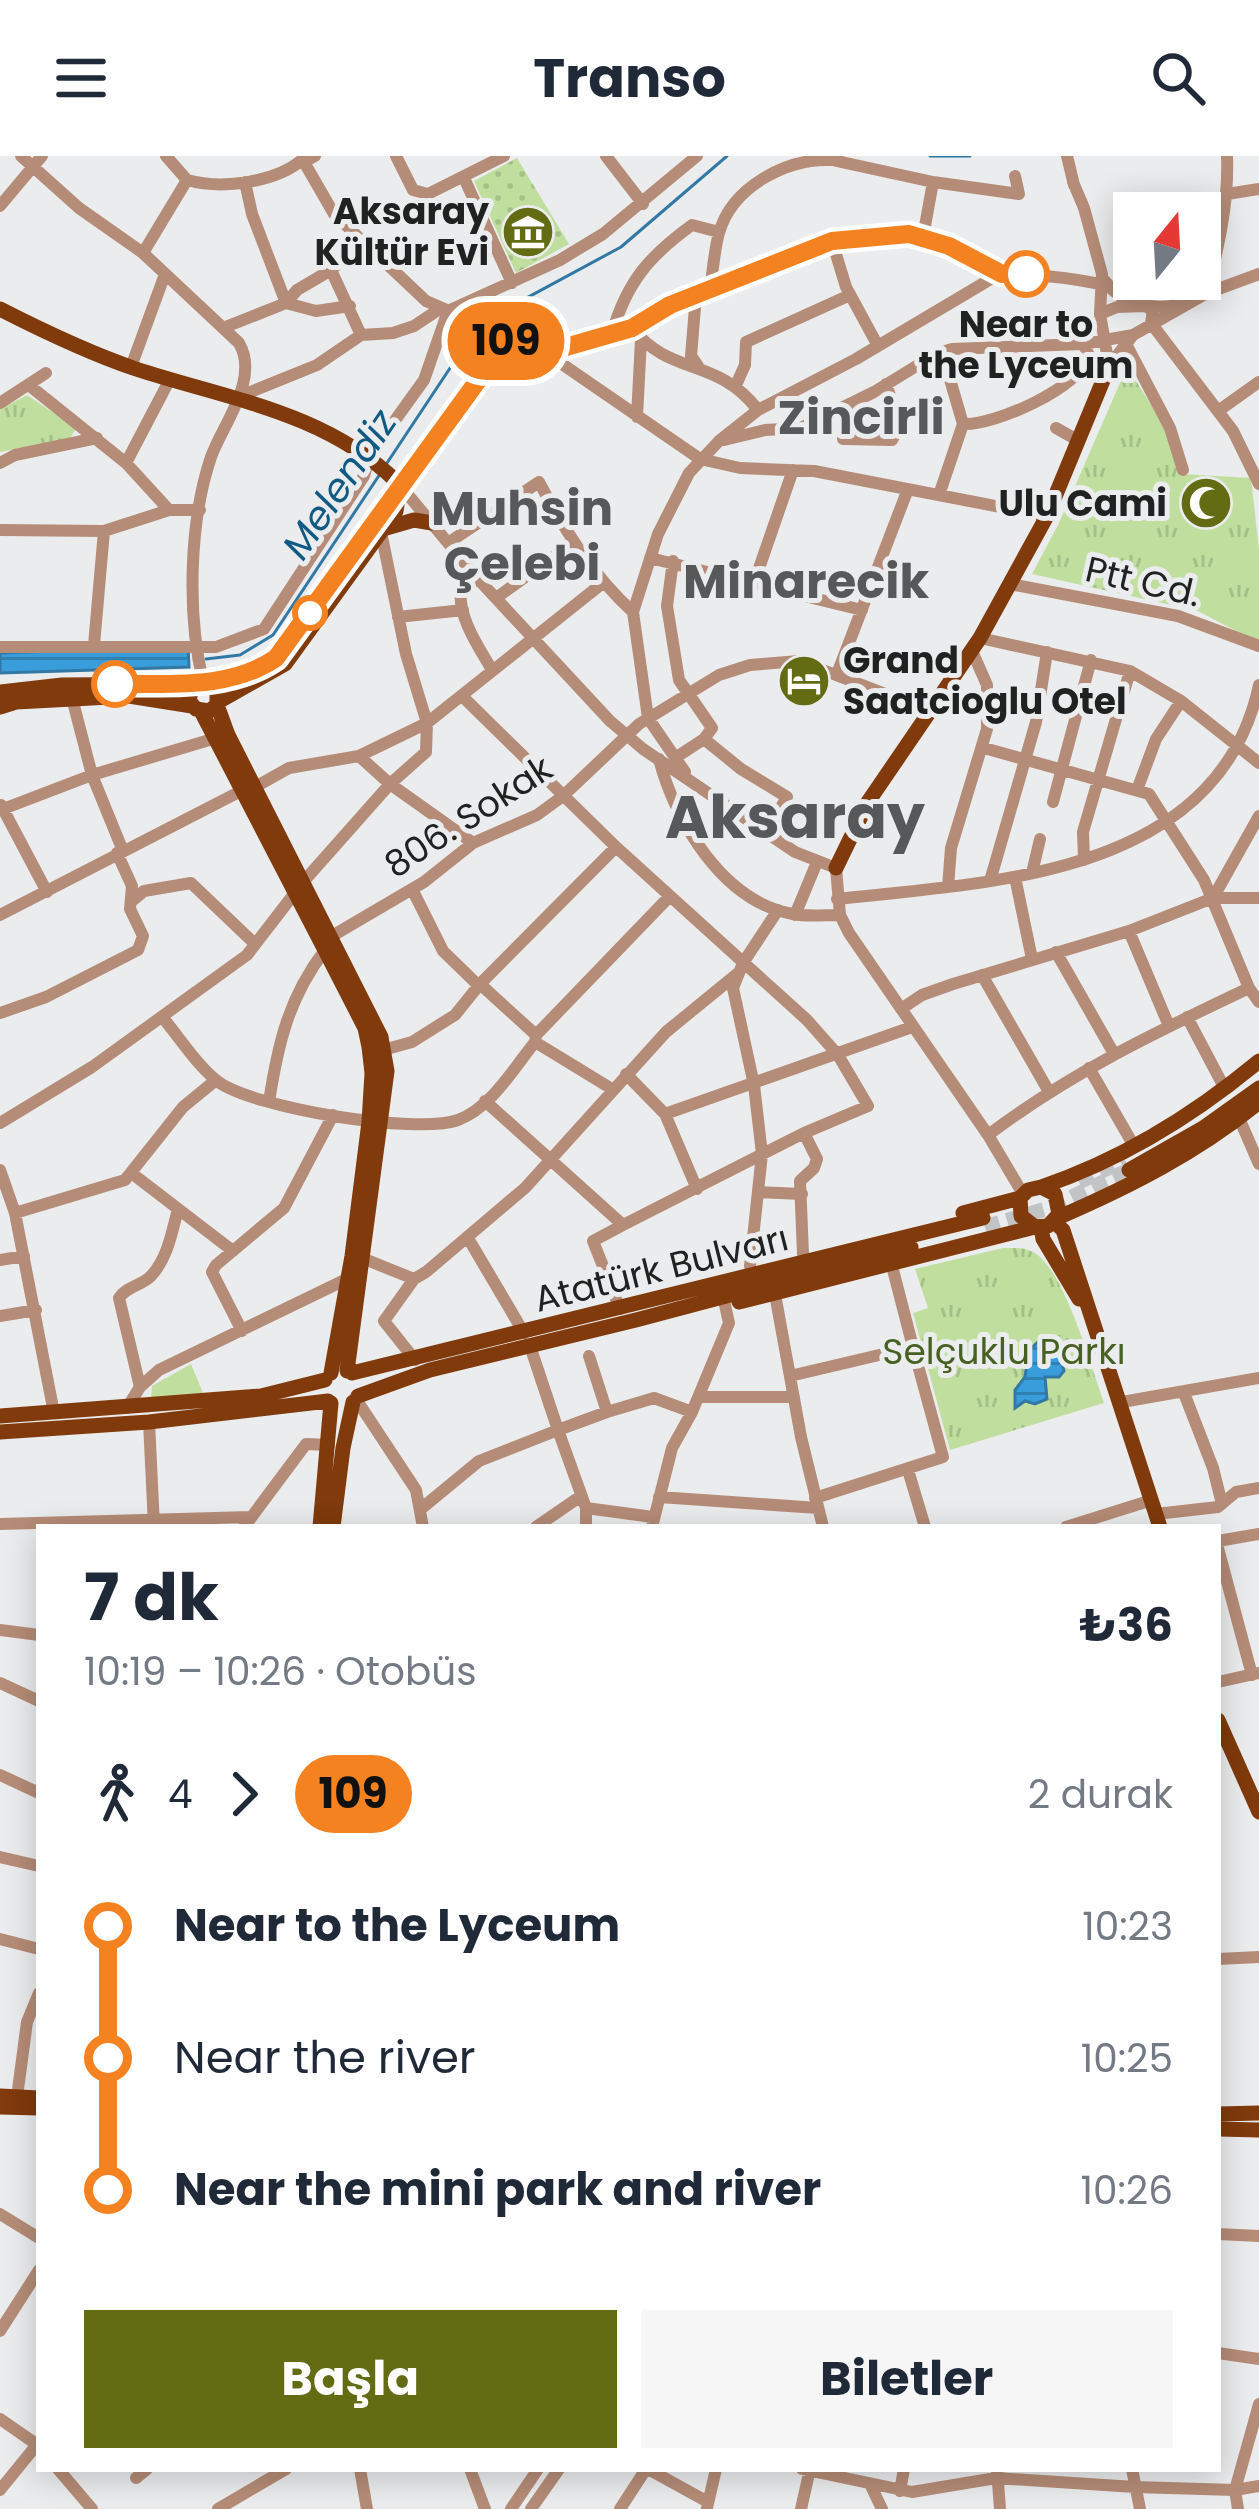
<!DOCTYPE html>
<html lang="tr">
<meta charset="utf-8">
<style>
body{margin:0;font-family:Poppins,sans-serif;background:#f6f6f7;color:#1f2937;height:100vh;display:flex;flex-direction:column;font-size:45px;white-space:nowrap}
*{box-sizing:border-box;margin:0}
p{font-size:39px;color:#747a83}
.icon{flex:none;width:66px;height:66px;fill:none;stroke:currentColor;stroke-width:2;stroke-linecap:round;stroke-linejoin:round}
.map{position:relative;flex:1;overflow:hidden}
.panel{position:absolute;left:36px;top:1368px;width:1185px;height:948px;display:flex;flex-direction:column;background:#fff;border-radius:0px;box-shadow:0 6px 30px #0003}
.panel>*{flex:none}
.badge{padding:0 24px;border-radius:39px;font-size:42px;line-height:78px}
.needle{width:78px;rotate:18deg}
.controls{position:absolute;left:1113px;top:36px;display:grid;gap:24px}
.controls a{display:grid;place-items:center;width:108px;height:108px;border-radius:0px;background:#fff;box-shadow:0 6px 30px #0003;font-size:60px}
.map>.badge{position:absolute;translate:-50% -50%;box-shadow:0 0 0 6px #fff}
.legs{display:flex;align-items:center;gap:18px;height:132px;padding:0 48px;font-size:39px}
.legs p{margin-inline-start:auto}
.summary{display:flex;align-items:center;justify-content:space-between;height:204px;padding:0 48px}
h1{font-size:66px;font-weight:700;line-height:90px}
.primary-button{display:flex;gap:24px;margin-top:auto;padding:24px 48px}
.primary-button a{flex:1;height:138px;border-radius:0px;background:#636c13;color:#fff;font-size:48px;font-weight:700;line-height:138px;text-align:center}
.primary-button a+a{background:#f6f6f7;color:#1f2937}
ul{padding:0 48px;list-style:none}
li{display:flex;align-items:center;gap:42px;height:132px;font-size:45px}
li i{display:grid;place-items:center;width:18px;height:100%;margin:0 15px;background:currentColor}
li i::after{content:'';width:30px;height:30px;margin:-15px;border:9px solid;border-radius:50%;background:#fff}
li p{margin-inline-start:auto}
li:first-child i{background:linear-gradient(#0000 50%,currentColor 0)}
li:last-child i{background:linear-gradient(currentColor 50%,#0000 0)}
header{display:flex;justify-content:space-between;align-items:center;height:156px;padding:0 48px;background:#fff;font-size:54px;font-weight:700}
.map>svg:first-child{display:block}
.grass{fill:url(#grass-tufts)}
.garden{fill:url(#garden-dots)}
.water{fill:url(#water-rules);stroke:#3278a4;stroke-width:3}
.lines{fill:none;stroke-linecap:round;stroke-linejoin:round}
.stream{stroke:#3278a4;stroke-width:3}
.major-tunnel{stroke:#c2c3c5;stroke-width:15;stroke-dasharray:15 8;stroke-linecap:butt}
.minor{stroke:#b58c77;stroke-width:12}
.major{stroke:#803a0b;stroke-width:15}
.line-1-casing{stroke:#fff;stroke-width:27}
.line-1{stroke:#f58220;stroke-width:18}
.stop-1-dot{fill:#fff;stroke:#f58220;stroke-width:6}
.labels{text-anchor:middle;stroke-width:10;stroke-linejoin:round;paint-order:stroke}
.poi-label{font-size:36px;font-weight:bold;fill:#202121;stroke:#ebecee;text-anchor:end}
.stop-label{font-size:36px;font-weight:bold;fill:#202121;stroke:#ebecee}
.street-label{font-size:36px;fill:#202121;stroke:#ebecee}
.park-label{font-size:36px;fill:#466122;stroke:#ebecee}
.water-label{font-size:39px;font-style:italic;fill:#115a84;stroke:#ebecee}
.district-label{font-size:48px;font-weight:bold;fill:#575859;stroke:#ebecee}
.town-label{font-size:60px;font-weight:bold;fill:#575859;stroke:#ebecee}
</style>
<header><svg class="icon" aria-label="menu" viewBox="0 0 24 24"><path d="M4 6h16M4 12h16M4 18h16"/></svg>Transo<svg class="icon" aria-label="search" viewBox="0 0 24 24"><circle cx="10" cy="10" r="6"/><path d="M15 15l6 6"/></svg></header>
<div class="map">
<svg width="1259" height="2353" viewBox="0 0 1259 2353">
<defs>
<pattern id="grass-tufts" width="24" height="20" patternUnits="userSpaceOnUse" patternTransform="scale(3)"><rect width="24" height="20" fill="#c0df9e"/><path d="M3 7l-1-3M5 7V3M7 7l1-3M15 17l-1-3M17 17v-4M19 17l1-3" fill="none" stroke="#a5bf88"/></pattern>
<pattern id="garden-dots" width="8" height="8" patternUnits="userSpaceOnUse" patternTransform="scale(3)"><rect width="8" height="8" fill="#c0df9e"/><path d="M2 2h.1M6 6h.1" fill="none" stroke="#a5bf88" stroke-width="1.8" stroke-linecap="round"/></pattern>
<pattern id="water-rules" width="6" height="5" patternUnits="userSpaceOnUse" patternTransform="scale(3)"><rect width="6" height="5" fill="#399ddc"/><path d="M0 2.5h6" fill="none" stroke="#3080b2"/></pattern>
</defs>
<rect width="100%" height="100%" fill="#ebecee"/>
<path class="grass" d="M1127 211 1170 278 1181 318 1251 322 1259 394V487L1198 455 1032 418 1058 369Z
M27 239 76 272 70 283 0 296V253Z
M1003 1092C1016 1092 1028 1091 1039 1100 1067 1124 1091 1210 1104 1247L950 1294 913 1157 928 1152 915 1113Z
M191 1208 203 1237 151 1243 152 1230Z"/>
<path class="garden" d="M517 2 569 88 516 117 474 25Z"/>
<path class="water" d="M188 490 189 511 0 517V497Z
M1038 1186 1058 1194 1064 1215 1059 1221H1045L1047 1243 1035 1248 1025 1245 1015 1252V1234L1025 1221 1029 1194Z"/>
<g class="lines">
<path class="stream" d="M930 0H970
M482 166 621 91 727 0
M385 310 476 173
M206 503 240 499 273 479 380 318"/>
<path class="major-tunnel" d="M1079 1026 1125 1004
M985 1071 1046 1053 1129 1014"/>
<path class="minor" d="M21 0 79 52 143 97 187 24 166 0
M315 0 304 6 334 58 426 145 546 197 700 303 740 312 814 315 1047 360
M396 0 413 34 428 38 504 0
M606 0 643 48
M1067 0 1074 29
M464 22 512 127
M187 24C223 34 277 26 303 3
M245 26 252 58 286 147 297 134 331 114
M1073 26 1084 52 1102 118 1100 158 1109 210
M1227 38 1259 33
M0 50 42 0
M923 81 933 26
M832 85 846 131 878 190
M143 97 239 187C260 223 223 268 211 301 189 366 187 459 203 525
M1105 125C1121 148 1152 154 1178 149
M710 134C713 115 714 95 719 77 732 31 786 2 832 4L933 26 1019 38 1015 20
M696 139 691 200 698 210
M1202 139 1259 118
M1100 158 1117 151 1146 150 1153 155 1151 167 1233 275 1259 328
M223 172 286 147 316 155 350 150
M632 172C671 221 716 200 758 254
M612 177C627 126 649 100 692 69L719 76
M361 179 331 114 363 87
M1125 186 1170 272 1183 314
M546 197 632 172 670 149 832 85 891 78 923 81 1002 119
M1109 210 1133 179 1207 137C1218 92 1229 47 1227 0
M131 211 165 118
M736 229 745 209 746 186 850 139
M30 230 126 307 169 354
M238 241 317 209 361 179 393 177 414 170 441 152
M0 247 46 217
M1218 255 1259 226
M637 261 641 183
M963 268C994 270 1082 231 1089 199L1083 188
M1056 272 1079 285
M843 283 892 284C903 268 892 246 886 228
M724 284 765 274 801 272 874 236 936 198 952 193 1083 188 1133 179
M0 307 15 299 97 282
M126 307 170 223
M399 328 478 423 610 565 643 593 795 696 836 712 840 759 849 777 988 979 1023 1038
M400 329 511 179
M939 339 963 268 942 196
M0 374 104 375 169 354H200
M448 387 539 326C564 373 593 420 633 456
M650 402 862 454
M673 405 667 450 679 524 712 572 704 583 741 613 787 641 767 675
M478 423 461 432C457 460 478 490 492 514
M755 424 793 314
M1010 428 1178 460 1259 490
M496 442 574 386
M398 461 463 454
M980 482 1130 515 1181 545 1259 607
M94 489 104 375
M0 491H216L264 473 364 320 370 299 424 224 448 155 560 104 603 78 697 0
M837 518 908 333
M462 540 616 691 807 864 838 899 868 950 804 977 623 1069 485 945
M72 542 92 619 123 695
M984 592 1149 638 1204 724 1249 832 1259 846
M359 600 390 628 473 687
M675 602 704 583
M659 603C675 665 723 746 793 758 808 761 824 759 840 759
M685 616 648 562 633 456 658 378 689 317 719 285 758 254 856 203 989 124C1016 113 1079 123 1108 130
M255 631 289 612 359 600 427 567 604 426
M1137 634 1156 583 1181 545
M1053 646 1091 504
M1 649 47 736
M3 653 92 619 216 582
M1084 704 1083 676 1130 515
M1032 717 1040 683
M1015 721 1032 803
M990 725 1036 566 1047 496
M948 731 951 692 987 573V529L972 495
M412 733 443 795 479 830
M1213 742 1259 660
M837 743C992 726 1218 720 1259 529
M133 744 144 735 191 727 255 788
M0 759 241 635
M795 759 817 706
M1129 775 1169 870
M332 780 424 726 473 687 537 659 563 640 639 568 719 519 750 509 799 505 933 556
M1056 796 1113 896
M982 819 1048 934
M480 828 536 879
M901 853 922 839 953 828 1129 775 1213 742H1259
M0 857 46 841 138 794 143 780 130 753 132 730 117 697
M1187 861 1225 933
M163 862C180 882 196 908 217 925 252 952 416 979 458 964 491 952 514 912 535 886L536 879 670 740
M535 886 612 933
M376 896 412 886 455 859 480 828 616 691
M1089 912 1134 990
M626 918 665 958 697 1033
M269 946C278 887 289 841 325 794
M665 958 912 871
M1239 962 1259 1008
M0 967 92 911 247 799 304 725 390 628 426 596 427 567 406 498 381 376
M988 979C1072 916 1154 877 1249 832
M0 1014 15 1057 54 1257
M134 1019 233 1095
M759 1036 802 1038
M15 1057 125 1024 183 951 216 924
M468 1082 524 1177
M803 1098 800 1025 814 1012 817 1003 804 977
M362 1102 414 1123 426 1116 525 1032 666 876 737 818
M0 1104 24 1100
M750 1110 762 998 754 929 733 832 743 807 778 754
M414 1123 384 1165 415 1204
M775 1138 801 1281 823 1371
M620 1153 593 1085 623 1069
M0 1160 36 1154
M242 1175 212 1116 216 1109 284 1052 333 959
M530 1190 558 1274 607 1256
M589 1200 607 1256 654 1242 692 1256
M790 1220 913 1191 892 1110
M140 1231 119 1142C127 1130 141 1130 151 1120 168 1102 172 1075 178 1053
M1184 1237 1213 1312 1222 1348
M699 1241H794
M356 1243 416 1334 423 1371
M1122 1246 1259 1222
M127 1252 140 1231 159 1214 349 1122
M149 1266 154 1370
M908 1314 925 1371
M659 1341 818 1352
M815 1342 943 1301 913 1191
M422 1352 479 1305 558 1274 586 1352V1371
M586 1352 653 1361
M1156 1358 1218 1351 1236 1336 1259 1332
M0 1368 251 1361
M244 1371 306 1288 329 1289
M536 1371 581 1340
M652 1371 672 1292 692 1256 729 1167 725 1149
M1066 1371 1152 1344
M1218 1385 1259 1378
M1218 1392 1252 1519
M0 1474 39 1479
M1218 1526 1258 1517
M0 1527 39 1545
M0 1619 39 1637
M0 1701 39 1710
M0 1783 39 1793
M1218 1803 1259 1801
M17 1941 27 1866 39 1837
M0 2058 39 2082
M1218 2078 1259 2080
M0 2175 39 2114
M1218 2197 1259 2203
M0 2263 39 2290
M58 2313 92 2353
M360 2313 367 2353
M470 2313 485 2353
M648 2313 708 2346
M802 2313 912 2336 996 2322 1135 2331 1235 2334 1259 2330
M997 2313 1000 2353
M1132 2313 1140 2353
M136 2322 147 2313
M871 2330 882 2353
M0 2334 39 2286
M900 2335 904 2313
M707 2352 716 2313
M218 2353 286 2313
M511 2353 538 2313
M531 2353 559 2313
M620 2353 646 2313
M801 2353 810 2313
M1238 2353 1235 2334 1259 2248"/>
<path class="major" d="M0 153C45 176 89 197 136 213 228 243 325 256 397 326
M383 373 414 364 432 367
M326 435 400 329
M211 527 266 509
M0 536 62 529 195 528
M218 546 285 508 396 355 400 329
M217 549 209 555 196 553 189 545 192 530 203 525 217 533V549L228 579 381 881 387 915 347 1215
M0 551 16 546 129 540 192 550
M201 555 325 794 365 872 369 891 372 917 369 966 352 1100 331 1217
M836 712 868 646 980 482 1047 360 1109 210
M1129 1014 1203 972 1259 932
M1041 1031C1121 1004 1194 959 1259 905
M963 1057 1020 1042 1028 1034 1041 1031 1055 1038 1059 1058 1048 1070 1035 1071 1021 1060 1020 1042
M1057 1062C1129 1031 1198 996 1259 946
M1054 1066 1063 1074 1160 1371
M1041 1072 1043 1083 1079 1143
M739 1146 1035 1071
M352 1217 983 1062
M358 1240 430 1214 636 1164 911 1091
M0 1260 261 1240 325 1224
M0 1276 149 1266 328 1245
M320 1371 331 1247
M333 1371 343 1292 353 1246
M1218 1564 1259 1656
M0 1940 39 1942
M0 1951 39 1952
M1218 1958 1259 1957
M1218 1973 1259 1974"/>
</g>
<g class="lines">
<g class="line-1-casing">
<path id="line-1" d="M115 528C170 527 229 534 276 502L511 179 545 197 632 172 670 149 832 85 909 78 949 90 1002 118H1026"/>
</g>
<use href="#line-1" class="line-1"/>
</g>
<defs>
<g id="museum-disc" transform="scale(2.7)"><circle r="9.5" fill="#636c13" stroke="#ebecee"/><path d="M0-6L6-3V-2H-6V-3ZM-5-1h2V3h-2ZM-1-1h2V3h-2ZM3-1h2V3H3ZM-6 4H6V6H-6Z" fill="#fff"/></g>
<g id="mosque-disc" transform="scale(2.7)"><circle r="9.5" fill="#636c13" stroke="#ebecee"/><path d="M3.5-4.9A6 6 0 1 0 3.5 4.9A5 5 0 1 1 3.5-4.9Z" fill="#fff"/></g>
<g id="hotel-disc" transform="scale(2.7)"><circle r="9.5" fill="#636c13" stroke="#ebecee"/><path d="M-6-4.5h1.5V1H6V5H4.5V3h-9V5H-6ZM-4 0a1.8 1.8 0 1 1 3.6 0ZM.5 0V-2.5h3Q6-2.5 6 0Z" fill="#fff"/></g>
</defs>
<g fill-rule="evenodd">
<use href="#museum-disc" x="528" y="76"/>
<use href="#mosque-disc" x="1206" y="347"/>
<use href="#hotel-disc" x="804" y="525"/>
</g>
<g class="stop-1-dot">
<circle cx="1026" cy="118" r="21"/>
<circle cx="310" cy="457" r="15"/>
<circle cx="115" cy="528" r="21"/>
</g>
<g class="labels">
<g class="poi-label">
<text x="489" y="68">Aksaray<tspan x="489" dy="41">Kültür Evi</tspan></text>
<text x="1167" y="360">Ulu Cami</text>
<text x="843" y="517" text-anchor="start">Grand<tspan x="843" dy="41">Saatcioglu Otel</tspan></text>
</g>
<g class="stop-label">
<text x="1026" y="181">Near to<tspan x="1026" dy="41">the Lyceum</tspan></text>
</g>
<g class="street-label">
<text transform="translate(1143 425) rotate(13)" y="13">Ptt Cd.</text>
<text transform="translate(468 660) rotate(-33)" y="13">806. Sokak</text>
<text transform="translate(661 1112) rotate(-14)" y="13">Atatürk Bulvarı</text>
</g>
<g class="park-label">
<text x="1004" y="1208">Selçuklu Parkı</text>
</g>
<g class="water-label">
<text transform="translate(339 328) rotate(-56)" y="14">Melendiz</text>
</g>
<g class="district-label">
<text x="861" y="278">Zincirli</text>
<text x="522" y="369">Muhsin<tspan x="522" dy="55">Çelebi</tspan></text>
<text x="806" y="442">Minarecik</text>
</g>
<g class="town-label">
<text x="795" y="682">Aksaray</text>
</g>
</g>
</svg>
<div class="controls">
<a><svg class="needle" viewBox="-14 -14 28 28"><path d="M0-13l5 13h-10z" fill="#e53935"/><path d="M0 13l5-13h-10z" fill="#747a83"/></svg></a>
</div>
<b class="badge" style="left:506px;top:185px;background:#f58220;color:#111">109</b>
<section class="panel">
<div class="summary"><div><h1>7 dk</h1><p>10:19 – 10:26 · Otobüs</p></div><b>₺36</b></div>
<div class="legs"><svg class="icon" aria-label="walk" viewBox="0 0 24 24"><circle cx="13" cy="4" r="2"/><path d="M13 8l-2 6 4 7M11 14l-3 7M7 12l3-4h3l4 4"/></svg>4<svg class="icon" aria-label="forward" viewBox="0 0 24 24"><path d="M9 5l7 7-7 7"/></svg><b class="badge" style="background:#f58220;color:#111">109</b><p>2 durak</p></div>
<ul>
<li><i style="color:#f58220"></i><b>Near to the Lyceum</b><p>10:23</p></li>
<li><i style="color:#f58220"></i><span>Near the river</span><p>10:25</p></li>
<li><i style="color:#f58220"></i><b>Near the mini park and river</b><p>10:26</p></li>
</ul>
<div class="primary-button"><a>Başla</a><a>Biletler</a></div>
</section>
</div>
